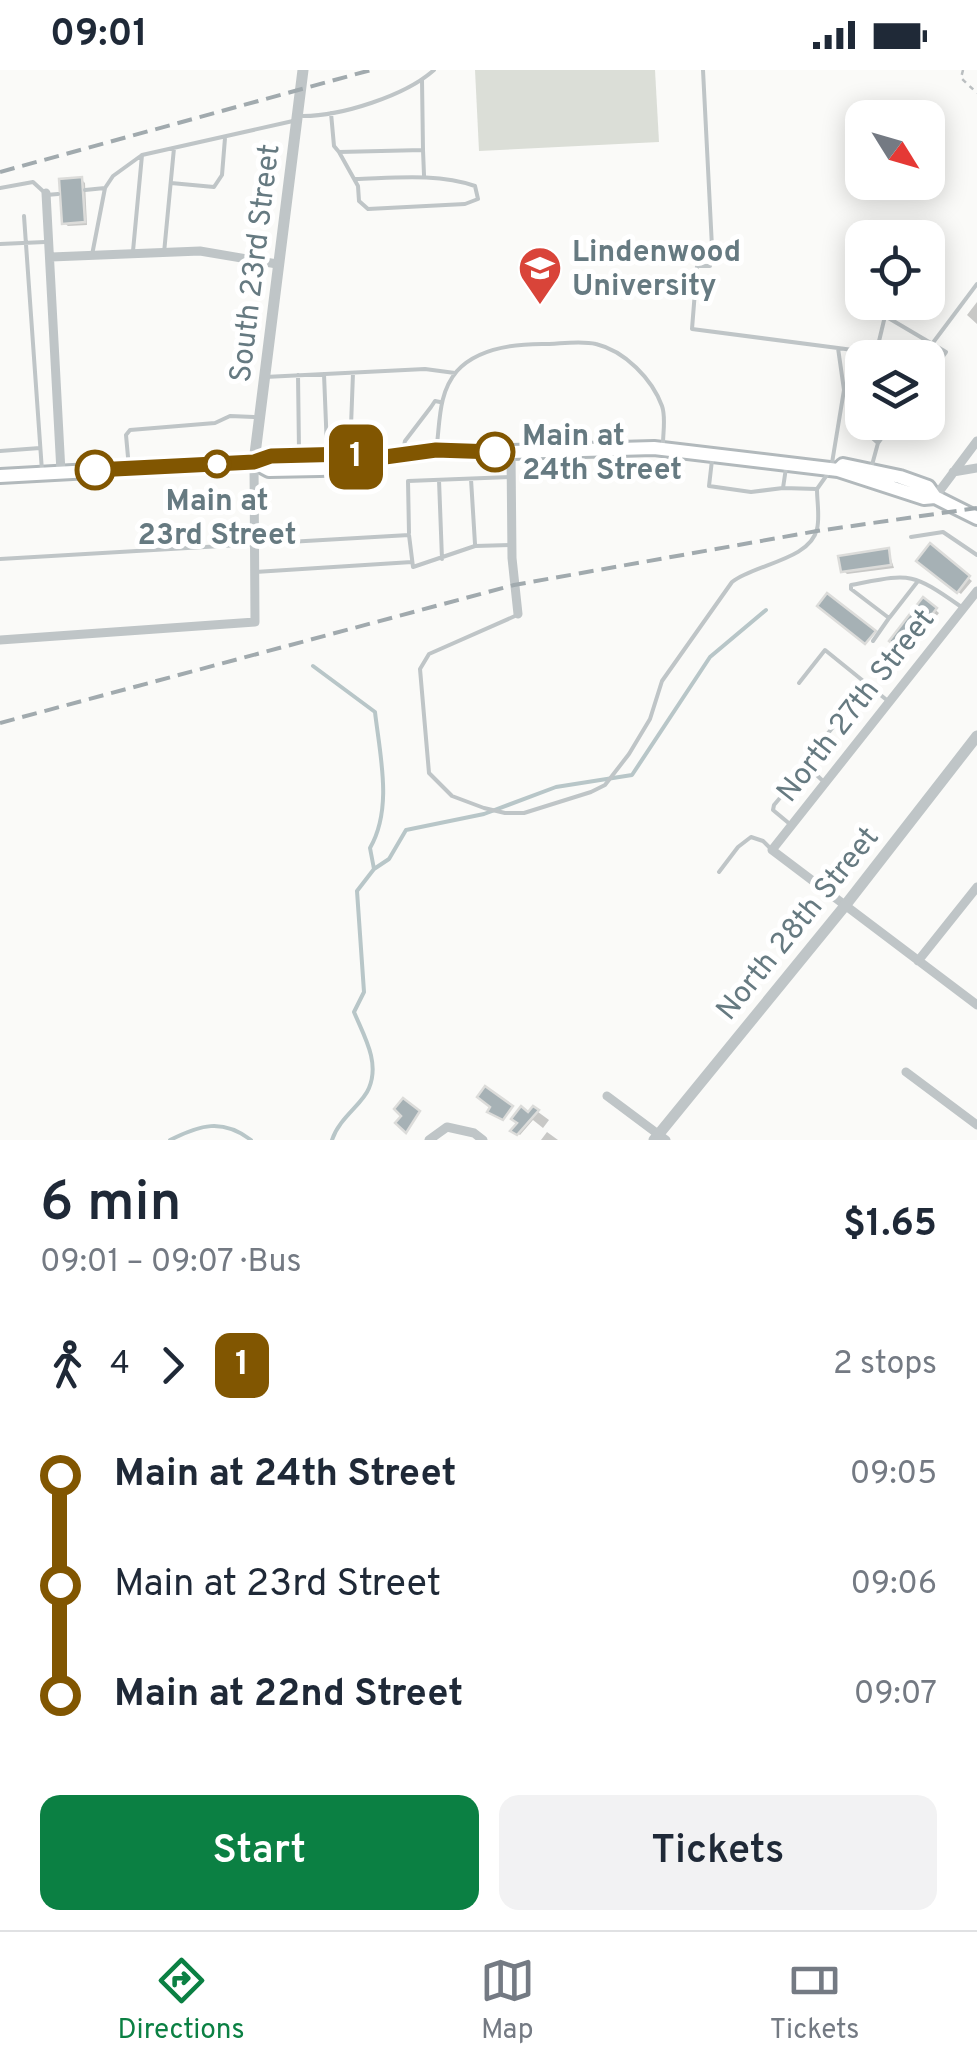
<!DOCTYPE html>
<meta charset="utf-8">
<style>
body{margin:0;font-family:Overpass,sans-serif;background:#f2f2f3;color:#1f2937;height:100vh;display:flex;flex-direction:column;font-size:38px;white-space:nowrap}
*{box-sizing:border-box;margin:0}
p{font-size:32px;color:#747a83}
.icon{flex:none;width:55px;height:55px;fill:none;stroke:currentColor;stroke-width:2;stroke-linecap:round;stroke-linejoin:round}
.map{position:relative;height:1070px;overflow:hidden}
.side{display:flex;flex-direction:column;background:#fff;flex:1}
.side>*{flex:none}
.badge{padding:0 20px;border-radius:15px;font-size:35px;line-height:65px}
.needle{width:65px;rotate:127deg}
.tools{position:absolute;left:845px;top:30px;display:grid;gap:20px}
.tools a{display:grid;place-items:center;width:100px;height:100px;border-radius:20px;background:#fff;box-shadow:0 5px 25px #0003;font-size:50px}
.map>.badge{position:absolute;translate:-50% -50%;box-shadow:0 0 0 5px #fff}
.legs{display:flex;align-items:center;gap:15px;height:110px;padding:0 40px;font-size:32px}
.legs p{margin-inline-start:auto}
.head{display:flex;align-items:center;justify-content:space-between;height:170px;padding:0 40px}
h1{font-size:55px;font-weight:600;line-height:75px}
.primary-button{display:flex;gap:20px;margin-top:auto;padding:20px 40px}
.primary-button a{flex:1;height:115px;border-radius:20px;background:#0b8043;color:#fff;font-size:40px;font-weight:600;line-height:115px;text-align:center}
.primary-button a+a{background:#f2f2f3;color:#1f2937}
ul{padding:0 40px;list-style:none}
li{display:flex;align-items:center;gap:35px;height:110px;font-size:38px}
li i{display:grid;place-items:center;width:15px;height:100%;margin:0 12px;background:currentColor}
li i::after{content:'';width:25px;height:25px;margin:-12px;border:8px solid;border-radius:50%;background:#fff}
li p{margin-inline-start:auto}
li:first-child i{background:linear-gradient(#0000 50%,currentColor 0)}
li:last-child i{background:linear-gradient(currentColor 50%,#0000 0)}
.status{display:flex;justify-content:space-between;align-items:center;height:70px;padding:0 50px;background:#fff;direction:ltr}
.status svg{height:28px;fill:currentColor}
.menu{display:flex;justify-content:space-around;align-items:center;height:140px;border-top:2px solid #e0e1e3;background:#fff;font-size:28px;color:#747a83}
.menu a{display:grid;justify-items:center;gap:5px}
.menu .active{color:#0b8043}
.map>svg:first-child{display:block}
.green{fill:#dbded7}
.shadow{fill:#0003}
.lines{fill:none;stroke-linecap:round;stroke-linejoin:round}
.stream{stroke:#b8c6c8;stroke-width:4}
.building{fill:#a6b1b5;stroke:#dcdcda;stroke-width:2.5}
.secondary-casing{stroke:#b2b9bc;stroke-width:18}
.path{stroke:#babec0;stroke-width:2.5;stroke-dasharray:5 5;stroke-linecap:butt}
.service{stroke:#bfc5c7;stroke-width:4}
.minor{stroke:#bfc5c7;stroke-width:9}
.tertiary{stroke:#bfc5c7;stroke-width:11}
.secondary{stroke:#fff;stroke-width:12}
.rail{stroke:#a1aaae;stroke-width:4;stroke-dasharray:15 8;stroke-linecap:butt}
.line-1-casing{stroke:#fff;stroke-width:22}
.line-1{stroke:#815601;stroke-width:15}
.stop-1-dot{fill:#fff;stroke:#815601;stroke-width:5}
.labels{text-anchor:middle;stroke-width:10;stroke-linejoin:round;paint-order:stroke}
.poi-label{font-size:30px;font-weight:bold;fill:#667a81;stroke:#fff;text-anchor:start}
.street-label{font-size:30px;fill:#667a81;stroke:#fff}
.stop-label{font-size:30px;font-weight:bold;fill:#667a81;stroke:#fff;text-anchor:start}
</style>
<div class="status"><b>09:01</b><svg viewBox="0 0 49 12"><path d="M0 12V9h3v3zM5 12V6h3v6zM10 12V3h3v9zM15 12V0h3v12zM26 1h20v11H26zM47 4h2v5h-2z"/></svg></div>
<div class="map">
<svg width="977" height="1070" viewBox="0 0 977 1070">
<rect width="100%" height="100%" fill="#fafaf8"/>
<path class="green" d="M475 0H655L659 72 479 81Z"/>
<path class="shadow" d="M82 110 85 113 87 155 68 156 64 153Z
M977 232V254L967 245Z
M931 477 972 511 961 524 919 491Z
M888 480 894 498 847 504 844 501Z
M924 530 939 543 907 583 892 571Z
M534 1039 549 1050 543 1058 533 1050 520 1065 514 1060Z
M547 1062 558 1070H541Z"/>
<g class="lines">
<path class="stream" d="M313 596 375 642C380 686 393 738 370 778L374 799 357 821 364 922 354 942C364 966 380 992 369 1018 363 1034 339 1048 332 1070
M374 799 389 789 406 760 484 744 556 717 632 705 710 587 766 540
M170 1070C200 1055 222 1048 251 1070"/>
</g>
<path class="building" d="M82 107 85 152 62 154 59 109Z
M930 473 970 506 957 523 916 491Z
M889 478 891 495 841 502 838 486Z
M827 523 876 561 865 574 817 536Z
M923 527 937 538 903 582 889 571Z
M485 1016 513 1036 503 1050 487 1042 490 1037 477 1027Z
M403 1028 420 1041 406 1063 395 1053 401 1046 394 1039Z
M521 1036 528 1042 533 1036 539 1040 517 1065 510 1061 517 1053 511 1049Z"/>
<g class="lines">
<g class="secondary-casing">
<path id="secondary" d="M254 392 269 400 320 399 345 398 363 390 436 380 511 382 654 378 838 400 924 428 935 427
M838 400 843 395 900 407 928 417 935 427 977 448
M0 406 254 392C280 384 339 379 363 390"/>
</g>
<path class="path" d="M963 0 961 8 977 23"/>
<path class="service" d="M703 0 712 177 710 196H697L692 259 838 278 844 320 832 393
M331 43 334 76 339 82 423 80 422 10
M303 46C341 46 405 26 434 0
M423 80 424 105
M339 82 358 116 359 131 368 139 465 134 478 129 475 116C437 103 394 108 355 109
M171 113 214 117 222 105 225 68
M0 118 33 112 45 123
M85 120 105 118
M46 125 58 124
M24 146 42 401
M0 174 45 172
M133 181 142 85 293 51
M164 183 174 78
M92 185 105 118 113 106 142 85
M932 274 977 214
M838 278 875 283
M875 288 885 246 946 282 928 307
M324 304 327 379
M298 305 299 380
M265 307 425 299 455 303
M871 352 869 365 878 373
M437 374C440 349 439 322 457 301 478 278 513 274 542 274 559 274 581 270 596 274 625 281 652 309 662 336 666 347 663 362 663 374
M0 381 40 378
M403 381 405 371 431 337 435 331 440 332
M350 383 353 303
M712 390 709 416 751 422 783 418 817 419 829 402
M872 395 878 373 893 352
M129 398 126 365 130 360 215 353 230 346 254 347
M471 409 475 474
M439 410 442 489
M783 418 786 398
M409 463 408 411 511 407
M911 467 943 462 977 485
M0 489 409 465 413 497 475 476 512 475
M255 502 412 492
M515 546 429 584 420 599 429 703 452 726 484 738 505 743H524L591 722 605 715 629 684 650 649 662 611 732 512C755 494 810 490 817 459 820 447 817 432 817 419
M890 547 918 511
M873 571 889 548 851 519V515C910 504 910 501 960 536
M799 613 825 580 888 631
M824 712 807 696 810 686 867 614
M791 755 773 740 774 735 807 696
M719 802 738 777 751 767 763 771 772 780"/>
<path class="minor" d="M46 123 61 402
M51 187 200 181 277 194
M511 382 512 488 518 544
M953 402 977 398
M935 427 977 371
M977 521 772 780 977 935
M0 570 255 552 254 392
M918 891 977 817
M906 1002 977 1055
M607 1026 666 1070
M429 1070 447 1057 474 1063 483 1070"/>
<path class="tertiary" d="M254 392 303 0
M654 1070 844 837 977 666"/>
<use href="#secondary" class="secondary"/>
<path class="rail" d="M0 102 371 0
M0 653 514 515 817 461 977 438"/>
</g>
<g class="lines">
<g class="line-1-casing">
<path id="line-1" d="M95 400 254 392 271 386 350 384 363 390 436 380 495 382"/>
</g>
<use href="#line-1" class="line-1"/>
</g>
<defs>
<g id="university-pin" transform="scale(2.25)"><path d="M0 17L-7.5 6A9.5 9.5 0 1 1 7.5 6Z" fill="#d94439" stroke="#fff"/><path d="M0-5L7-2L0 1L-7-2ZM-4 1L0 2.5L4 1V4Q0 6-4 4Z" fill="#fff"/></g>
</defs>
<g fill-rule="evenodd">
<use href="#university-pin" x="540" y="198"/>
</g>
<g class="stop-1-dot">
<circle cx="495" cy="382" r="18"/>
<circle cx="217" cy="394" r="12"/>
<circle cx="95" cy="400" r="18"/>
</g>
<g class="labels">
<g class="poi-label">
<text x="572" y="191">Lindenwood<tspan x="572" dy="34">University</tspan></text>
</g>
<g class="street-label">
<text transform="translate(254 193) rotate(-83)" y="10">South 23rd Street</text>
<text transform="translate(855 635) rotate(-52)" y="10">North 27th Street</text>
<text transform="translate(797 853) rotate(-51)" y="10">North 28th Street</text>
</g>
<g class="stop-label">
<text x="522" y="375">Main at<tspan x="522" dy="34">24th Street</tspan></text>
<text x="217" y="440" text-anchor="middle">Main at<tspan x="217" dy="34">23rd Street</tspan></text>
</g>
</g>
</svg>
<div class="tools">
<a><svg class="needle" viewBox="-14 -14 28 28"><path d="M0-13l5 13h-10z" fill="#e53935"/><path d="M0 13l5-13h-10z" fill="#747a83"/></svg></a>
<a><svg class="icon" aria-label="locate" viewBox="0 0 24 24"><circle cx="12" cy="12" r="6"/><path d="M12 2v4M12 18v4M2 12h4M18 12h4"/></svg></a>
<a><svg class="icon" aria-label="layers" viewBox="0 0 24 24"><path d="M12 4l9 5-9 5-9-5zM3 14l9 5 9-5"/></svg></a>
</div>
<b class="badge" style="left:356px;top:387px;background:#815601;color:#fff">1</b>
</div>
<section class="side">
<div class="head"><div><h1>6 min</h1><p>09:01 – 09:07 · Bus</p></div><b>$1.65</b></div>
<div class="legs"><svg class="icon" aria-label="walk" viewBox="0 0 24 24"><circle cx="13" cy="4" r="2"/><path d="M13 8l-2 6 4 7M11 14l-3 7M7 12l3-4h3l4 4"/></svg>4<svg class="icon" aria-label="forward" viewBox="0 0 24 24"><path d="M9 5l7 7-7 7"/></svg><b class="badge" style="background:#815601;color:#fff">1</b><p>2 stops</p></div>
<ul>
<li><i style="color:#815601"></i><b>Main at 24th Street</b><p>09:05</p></li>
<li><i style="color:#815601"></i><span>Main at 23rd Street</span><p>09:06</p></li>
<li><i style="color:#815601"></i><b>Main at 22nd Street</b><p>09:07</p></li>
</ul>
<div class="primary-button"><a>Start</a><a>Tickets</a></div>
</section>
<nav class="menu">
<a class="active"><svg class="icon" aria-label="directions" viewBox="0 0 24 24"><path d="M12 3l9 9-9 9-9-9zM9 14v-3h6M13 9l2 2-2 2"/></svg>Directions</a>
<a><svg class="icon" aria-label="map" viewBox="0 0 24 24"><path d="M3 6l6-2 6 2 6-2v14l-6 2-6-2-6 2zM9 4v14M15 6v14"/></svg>Map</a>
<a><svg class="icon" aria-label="tickets" viewBox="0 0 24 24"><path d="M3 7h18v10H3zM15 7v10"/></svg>Tickets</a>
</nav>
